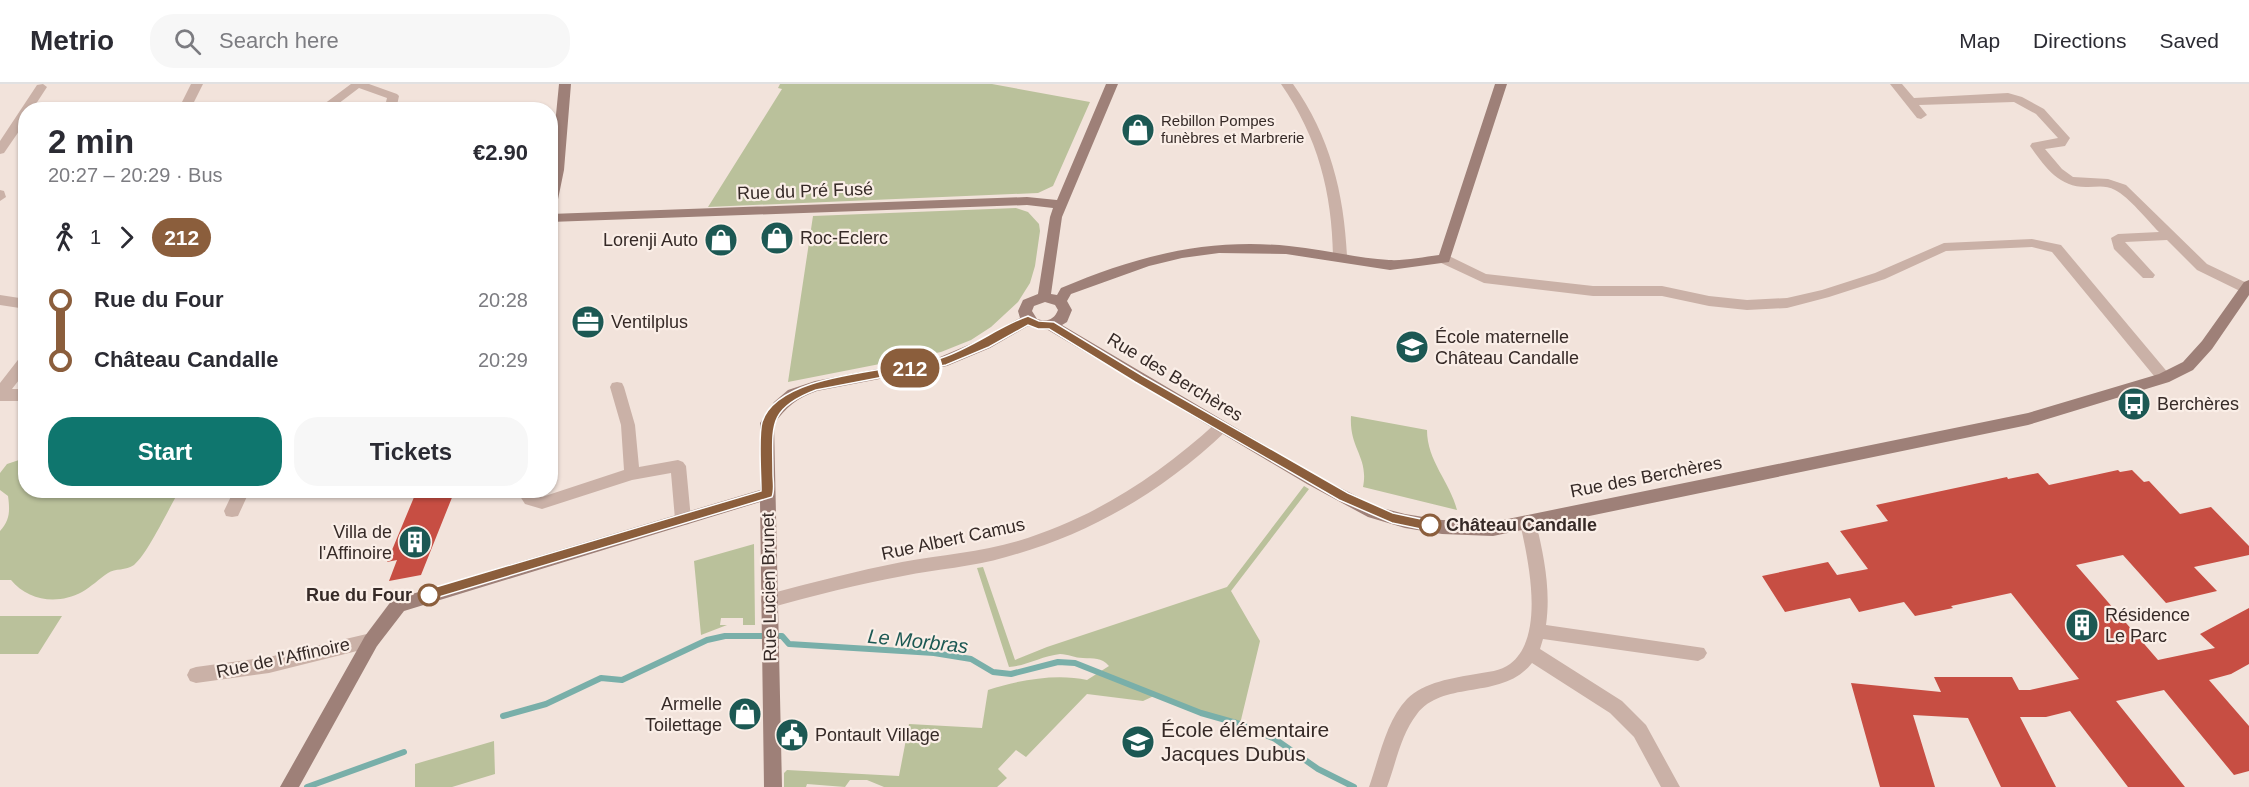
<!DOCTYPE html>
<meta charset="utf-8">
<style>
body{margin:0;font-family:Helvetica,sans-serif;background:#f7f7f7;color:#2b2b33;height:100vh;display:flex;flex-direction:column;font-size:22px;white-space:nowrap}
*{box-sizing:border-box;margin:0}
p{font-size:20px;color:#7c7c81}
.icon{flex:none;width:33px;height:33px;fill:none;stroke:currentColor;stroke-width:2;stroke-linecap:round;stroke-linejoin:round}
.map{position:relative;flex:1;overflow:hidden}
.drawer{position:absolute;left:18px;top:18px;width:540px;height:396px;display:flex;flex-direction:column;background:#fff;border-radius:24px;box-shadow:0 2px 4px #0004}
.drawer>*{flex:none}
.badge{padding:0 12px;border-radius:20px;font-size:21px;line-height:39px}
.map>.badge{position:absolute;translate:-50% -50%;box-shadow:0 0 0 3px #fff}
.legs{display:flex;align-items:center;gap:9px;height:66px;padding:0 30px;font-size:20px}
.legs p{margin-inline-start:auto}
.headline{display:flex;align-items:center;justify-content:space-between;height:102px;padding:0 30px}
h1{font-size:33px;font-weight:700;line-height:45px}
.cta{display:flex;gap:12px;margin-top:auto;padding:12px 30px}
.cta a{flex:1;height:69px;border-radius:24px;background:#0f766e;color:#fff;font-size:24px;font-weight:700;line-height:69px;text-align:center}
.cta a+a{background:#f7f7f7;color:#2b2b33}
ul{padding:0 30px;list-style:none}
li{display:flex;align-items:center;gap:21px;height:60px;font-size:22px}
li i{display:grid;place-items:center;width:9px;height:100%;margin:0 8px;background:currentColor}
li i::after{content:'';width:15px;height:15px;margin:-8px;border:4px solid;border-radius:50%;background:#fff}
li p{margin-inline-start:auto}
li:first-child i{background:linear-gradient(#0000 50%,currentColor 0)}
li:last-child i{background:linear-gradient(currentColor 50%,#0000 0)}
header{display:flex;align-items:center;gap:36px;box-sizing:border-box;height:84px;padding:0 30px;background:#fff;border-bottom:2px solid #e1e1e2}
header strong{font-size:28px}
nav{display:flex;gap:33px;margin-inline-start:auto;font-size:21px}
.search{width:420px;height:54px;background:#f7f7f7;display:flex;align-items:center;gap:15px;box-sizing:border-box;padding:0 21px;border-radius:24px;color:#7c7c81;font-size:22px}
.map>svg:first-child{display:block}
.green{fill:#bac19b}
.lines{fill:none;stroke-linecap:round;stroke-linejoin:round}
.stream{stroke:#79afa9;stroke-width:6}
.building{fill:#c74e43}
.street{fill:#cab1a7;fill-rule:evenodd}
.secondary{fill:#9e8078;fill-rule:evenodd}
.line-1{fill:#8b5e3c;stroke:#fff;stroke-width:1.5}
.stop-1-dot{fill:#fff;stroke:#8b5e3c;stroke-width:3}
.labels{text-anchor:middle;stroke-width:4.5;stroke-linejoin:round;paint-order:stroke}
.far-poi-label{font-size:15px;fill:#362a27;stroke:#faeee7;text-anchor:start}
.street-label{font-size:18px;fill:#362a27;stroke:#faeee7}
.poi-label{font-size:18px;fill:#362a27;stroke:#faeee7;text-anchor:start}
.stop-label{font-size:18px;font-weight:bold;fill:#362a27;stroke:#faeee7;text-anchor:start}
.water-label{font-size:20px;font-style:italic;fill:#1c5853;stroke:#faeee7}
.near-poi-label{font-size:21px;fill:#362a27;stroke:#faeee7;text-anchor:start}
</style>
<header>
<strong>Metrio</strong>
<div class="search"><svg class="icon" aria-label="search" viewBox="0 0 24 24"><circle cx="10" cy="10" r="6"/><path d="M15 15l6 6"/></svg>Search here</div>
<nav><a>Map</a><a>Directions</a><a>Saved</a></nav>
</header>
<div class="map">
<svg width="2249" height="703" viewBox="0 0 2249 703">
<rect width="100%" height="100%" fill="#f2e3db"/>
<path class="green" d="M780 0H992L1090 18 1053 102 1038 109 708 123 782 5 778 4Z
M1016 124 1028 128 1039 140 1040 147 1035 182 1030 199 1018 218 991 243 971 256 941 268 788 298 813 132Z
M1351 332 1427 346C1427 377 1450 398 1457 426L1363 403C1369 373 1349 365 1351 332Z
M25 374 26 406 179 407C169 424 148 469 134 481 126 487 115 484 108 489 99 495 91 503 82 508 58 521 28 517 11 496H0V447C10 436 10 427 8 412L0 406V389L7 380Z
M1304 402 1309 405 1231 507 1260 557 1240 640 1201 629 1156 611 1143 617 1087 610 1026 673 1016 666 998 685 1007 694 997 703H884L867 696H850L845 703 807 700 806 703H784V689L787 686 899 692 909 640 982 644 988 606C1018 596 1057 589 1087 596L1109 582C1101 573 1094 575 1083 574 1075 574 1068 570 1060 570 1042 572 1026 582 1009 583L977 484 983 483 1015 576 1047 563 1227 503Z
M754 460 755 541H743V534H721L720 541H727L701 551 694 477Z
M0 532H62L38 570H0Z
M494 657 495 690 452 703H415V680Z"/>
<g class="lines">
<path class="stream" d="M503 632 546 620 601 594 622 596 707 556 725 552H782L789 560 934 569 971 575 993 588 1011 590 1058 578 1075 579 1201 629 1240 640 1275 655 1318 685 1354 703
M307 703 404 668"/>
</g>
<path class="building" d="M2118 386 2120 388 2132 386 2144 398 2149 397 2180 430 2211 423 2249 462V471L2194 483 2217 507 2166 519 2123 471 2076 481 2158 576 2215 564 2200 550 2249 524V580L2231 590 2209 596 2249 642V687L2234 691 2164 606 2116 617 2185 703H2128L2070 627 2046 633H2020L2056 703H2001L1968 634 1913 631 1935 703H1880L1851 599 1941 608 1934 593H2012L2019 606H2030L2079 595 2011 509 1951 522 1953 524 1915 532 1904 518 1859 528 1850 514 1785 528 1762 492 1828 478 1837 491 1868 485 1840 447 1888 437 1876 421 2007 393 2008 395 2038 389 2049 401Z
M417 406H455L421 491 389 497 397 476 387 478Z"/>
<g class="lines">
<path class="street" d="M191 0H203L190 26H178Z
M351 0H369L397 10 399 12 396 26H384L387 14 359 4 330 26H316Z
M1281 0H1293C1330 52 1344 109 1347 172L1345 175H1335L1333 172C1332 109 1318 53 1281 0Z
M1890 0H1902L1914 14 2008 9 2022 13 2044 25 2070 54 2065 62 2045 65 2062 85 2073 93 2108 95 2126 101 2207 180 2249 200V209L2242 208 2197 186 2167 156 2125 158 2155 191 2153 194H2143L2114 165 2111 154 2118 150 2159 148C2147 136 2129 113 2115 106 2106 101 2097 103 2088 103 2059 104 2045 83 2030 62L2032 59 2058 54 2036 30 2014 18 1919 21 1927 31 1921 35 1917 34Z
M37 1 43 0 47 3 32 26H26V37L4 69 0 70V57Z
M68 20 72 21 73 26H49Z
M0 106 4 107 6 113 0 117Z
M2032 155 2061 161 2169 290 2171 294 2169 298H2159L2052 168 2032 163 1946 167 1885 195 1829 213 1787 224 1747 226 1709 222 1662 212H1593L1484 199 1439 178 1437 175 1444 170 1449 172 1486 190 1593 202H1662L1709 212 1747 216 1787 214 1822 206 1875 189 1944 159Z
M0 211 26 215V225L0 221Z
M26 271V287L12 305H26V317H0V299L21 272Z
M617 298 622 299 624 303 635 341 639 383 678 376 683 378 686 382 691 435 689 440 683 441 677 440 675 435 671 389 632 396 542 425 525 420 516 406H533L536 411 542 413 624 386 621 341 610 303 612 299Z
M1221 337 1226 339 1228 343 1226 347C1163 407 1091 450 1006 473 972 483 937 485 903 492 858 500 813 512 769 524L763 522 761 517 763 512 769 510C813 498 857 487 902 478 941 471 980 468 1018 457 1094 434 1158 392 1216 339Z
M234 406H250L238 432 232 433 226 432 224 427Z
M1528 432 1534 434 1536 439C1544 472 1551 506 1546 541L1704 564 1707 569 1704 574 1698 577 1543 555 1540 565 1622 617 1646 641 1680 703H1661L1634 653 1610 629 1532 579C1502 617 1444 595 1417 630 1401 650 1396 679 1387 703H1369C1379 675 1386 637 1407 615 1424 598 1453 594 1476 590 1487 588 1501 587 1510 580 1546 553 1528 475 1520 439L1522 434Z
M371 549 377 552 380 557 377 562 269 589 196 599 190 597 187 591 190 585 196 583 269 573Z"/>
<path class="secondary" d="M559 0H571L564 86 556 125 550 129V92Z
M1106 0H1118L1062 133 1051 210 1057 211 1061 204C1137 172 1206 154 1289 162 1322 165 1356 174 1389 176 1404 177 1423 173 1439 171L1495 0H1507L1449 178 1390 186 1286 170 1219 169 1182 174 1149 182 1071 210 1067 217 1072 226 1067 238 1062 241 1317 392 1378 423 1405 430 1442 436 1493 438 2028 329 2159 290 2183 278 2202 257 2244 198 2249 196V211L2212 265 2193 286 2169 298 2028 341 1493 452 1442 450 1405 444 1368 433 1307 400 1048 246 1028 242 990 264 947 282 817 307C797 314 786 323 774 340L782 703H764L760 418 404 527 377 562 299 703H280L365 552 392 516 760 406V339L774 318 788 306 815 297 940 273 980 256 1020 234 1018 227 1023 216 1038 210 1050 133 1053 124 1027 121 550 138V130L1027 113 1057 116ZM1045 218 1055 221 1058 226C1054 236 1047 238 1037 235L1032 227 1034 222Z"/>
</g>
<path class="line-1" d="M1028 232 1039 237 1054 238 1143 292 1348 409 1393 429 1435 438 1436 441 1435 445 1430 447 1392 439 1339 416 1135 298 1049 245H1038L1028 241 989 263 946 281 816 306C766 325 773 343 773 390 773 397 775 406 772 413L429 516 422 511 429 505 761 407C761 391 758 351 762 338 778 287 897 288 941 274 972 264 999 242 1028 232Z"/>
<defs>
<g id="shop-disc" transform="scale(1.725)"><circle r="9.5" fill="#1c5853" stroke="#faeee7"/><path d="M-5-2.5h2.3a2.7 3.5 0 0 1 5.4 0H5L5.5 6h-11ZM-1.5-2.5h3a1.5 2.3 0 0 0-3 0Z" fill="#fff"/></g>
<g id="office-disc" transform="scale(1.725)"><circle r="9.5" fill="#1c5853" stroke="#faeee7"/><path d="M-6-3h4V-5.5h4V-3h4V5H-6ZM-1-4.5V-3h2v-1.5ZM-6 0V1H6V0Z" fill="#fff"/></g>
<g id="school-disc" transform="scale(1.725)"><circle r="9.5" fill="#1c5853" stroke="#faeee7"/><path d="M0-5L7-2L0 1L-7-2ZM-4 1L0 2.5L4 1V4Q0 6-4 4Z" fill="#fff"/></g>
<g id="bus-disc" transform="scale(1.725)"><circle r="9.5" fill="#1c5853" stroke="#faeee7"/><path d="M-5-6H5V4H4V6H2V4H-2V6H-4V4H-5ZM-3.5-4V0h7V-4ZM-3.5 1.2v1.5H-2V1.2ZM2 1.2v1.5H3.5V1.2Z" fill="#fff"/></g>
<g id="building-disc" transform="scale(1.725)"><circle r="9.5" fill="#1c5853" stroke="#faeee7"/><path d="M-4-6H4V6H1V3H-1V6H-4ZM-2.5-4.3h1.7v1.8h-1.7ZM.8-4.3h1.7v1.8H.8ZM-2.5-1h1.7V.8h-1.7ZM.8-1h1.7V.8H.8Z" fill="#fff"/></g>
<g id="civic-disc" transform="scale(1.725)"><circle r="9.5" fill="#1c5853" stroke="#faeee7"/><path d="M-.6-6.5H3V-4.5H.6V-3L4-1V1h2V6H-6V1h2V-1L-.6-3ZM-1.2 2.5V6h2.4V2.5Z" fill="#fff"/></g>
</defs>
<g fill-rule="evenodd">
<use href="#shop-disc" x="1138" y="46"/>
<use href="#shop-disc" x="777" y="154"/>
<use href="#shop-disc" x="721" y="156"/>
<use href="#office-disc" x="588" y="238"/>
<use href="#school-disc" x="1412" y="263"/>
<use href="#bus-disc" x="2134" y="320"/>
<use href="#building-disc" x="415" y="458"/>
<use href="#building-disc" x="2082" y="541"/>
<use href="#shop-disc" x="745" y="630"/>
<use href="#civic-disc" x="792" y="651"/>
<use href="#school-disc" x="1138" y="658"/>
</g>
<g class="stop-1-dot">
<circle cx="1430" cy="441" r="10"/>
<circle cx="429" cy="511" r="10"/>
</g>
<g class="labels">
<g class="far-poi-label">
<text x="1161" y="42">Rebillon Pompes<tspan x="1161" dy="17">funèbres et Marbrerie</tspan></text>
</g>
<g class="street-label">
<text transform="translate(805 107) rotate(-2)" y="6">Rue du Pré Fusé</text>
<text transform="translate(1175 293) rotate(31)" y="6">Rue des Berchères</text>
<text transform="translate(1646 393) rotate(-11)" y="6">Rue des Berchères</text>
<text transform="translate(953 455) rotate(-12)" y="6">Rue Albert Camus</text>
<text transform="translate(769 503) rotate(-91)" y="6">Rue Lucien Brunet</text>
<text transform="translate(283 574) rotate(-12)" y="6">Rue de l'Affinoire</text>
</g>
<g class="poi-label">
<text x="800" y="160">Roc-Eclerc</text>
<text x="698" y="162" text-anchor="end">Lorenji Auto</text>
<text x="611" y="244">Ventilplus</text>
<text x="1435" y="259">École maternelle<tspan x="1435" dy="21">Château Candalle</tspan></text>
<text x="2157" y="326">Berchères</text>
<text x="392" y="454" text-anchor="end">Villa de<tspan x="392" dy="21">l'Affinoire</tspan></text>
<text x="2105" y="537">Résidence<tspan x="2105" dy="21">Le Parc</tspan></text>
<text x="722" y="626" text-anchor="end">Armelle<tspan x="722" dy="21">Toilettage</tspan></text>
<text x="815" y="657">Pontault Village</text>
</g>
<g class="stop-label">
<text x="1446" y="447">Château Candalle</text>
<text x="412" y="517" text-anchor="end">Rue du Four</text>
</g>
<g class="water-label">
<text transform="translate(918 557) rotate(6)" y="7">Le Morbras</text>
</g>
<g class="near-poi-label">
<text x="1161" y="653">École élémentaire<tspan x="1161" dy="24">Jacques Dubus</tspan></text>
</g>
</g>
</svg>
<b class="badge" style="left:910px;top:284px;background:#8b5e3c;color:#fff">212</b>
<section class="drawer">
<div class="headline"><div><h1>2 min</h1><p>20:27 – 20:29 · Bus</p></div><b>€2.90</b></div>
<div class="legs"><svg class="icon" aria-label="walk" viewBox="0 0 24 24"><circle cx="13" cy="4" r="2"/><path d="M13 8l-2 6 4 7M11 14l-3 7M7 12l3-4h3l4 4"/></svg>1<svg class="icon" aria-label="forward" viewBox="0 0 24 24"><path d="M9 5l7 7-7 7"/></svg><b class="badge" style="background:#8b5e3c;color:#fff">212</b></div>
<ul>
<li><i style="color:#8b5e3c"></i><b>Rue du Four</b><p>20:28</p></li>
<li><i style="color:#8b5e3c"></i><b>Château Candalle</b><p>20:29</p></li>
</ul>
<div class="cta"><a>Start</a><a>Tickets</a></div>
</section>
</div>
